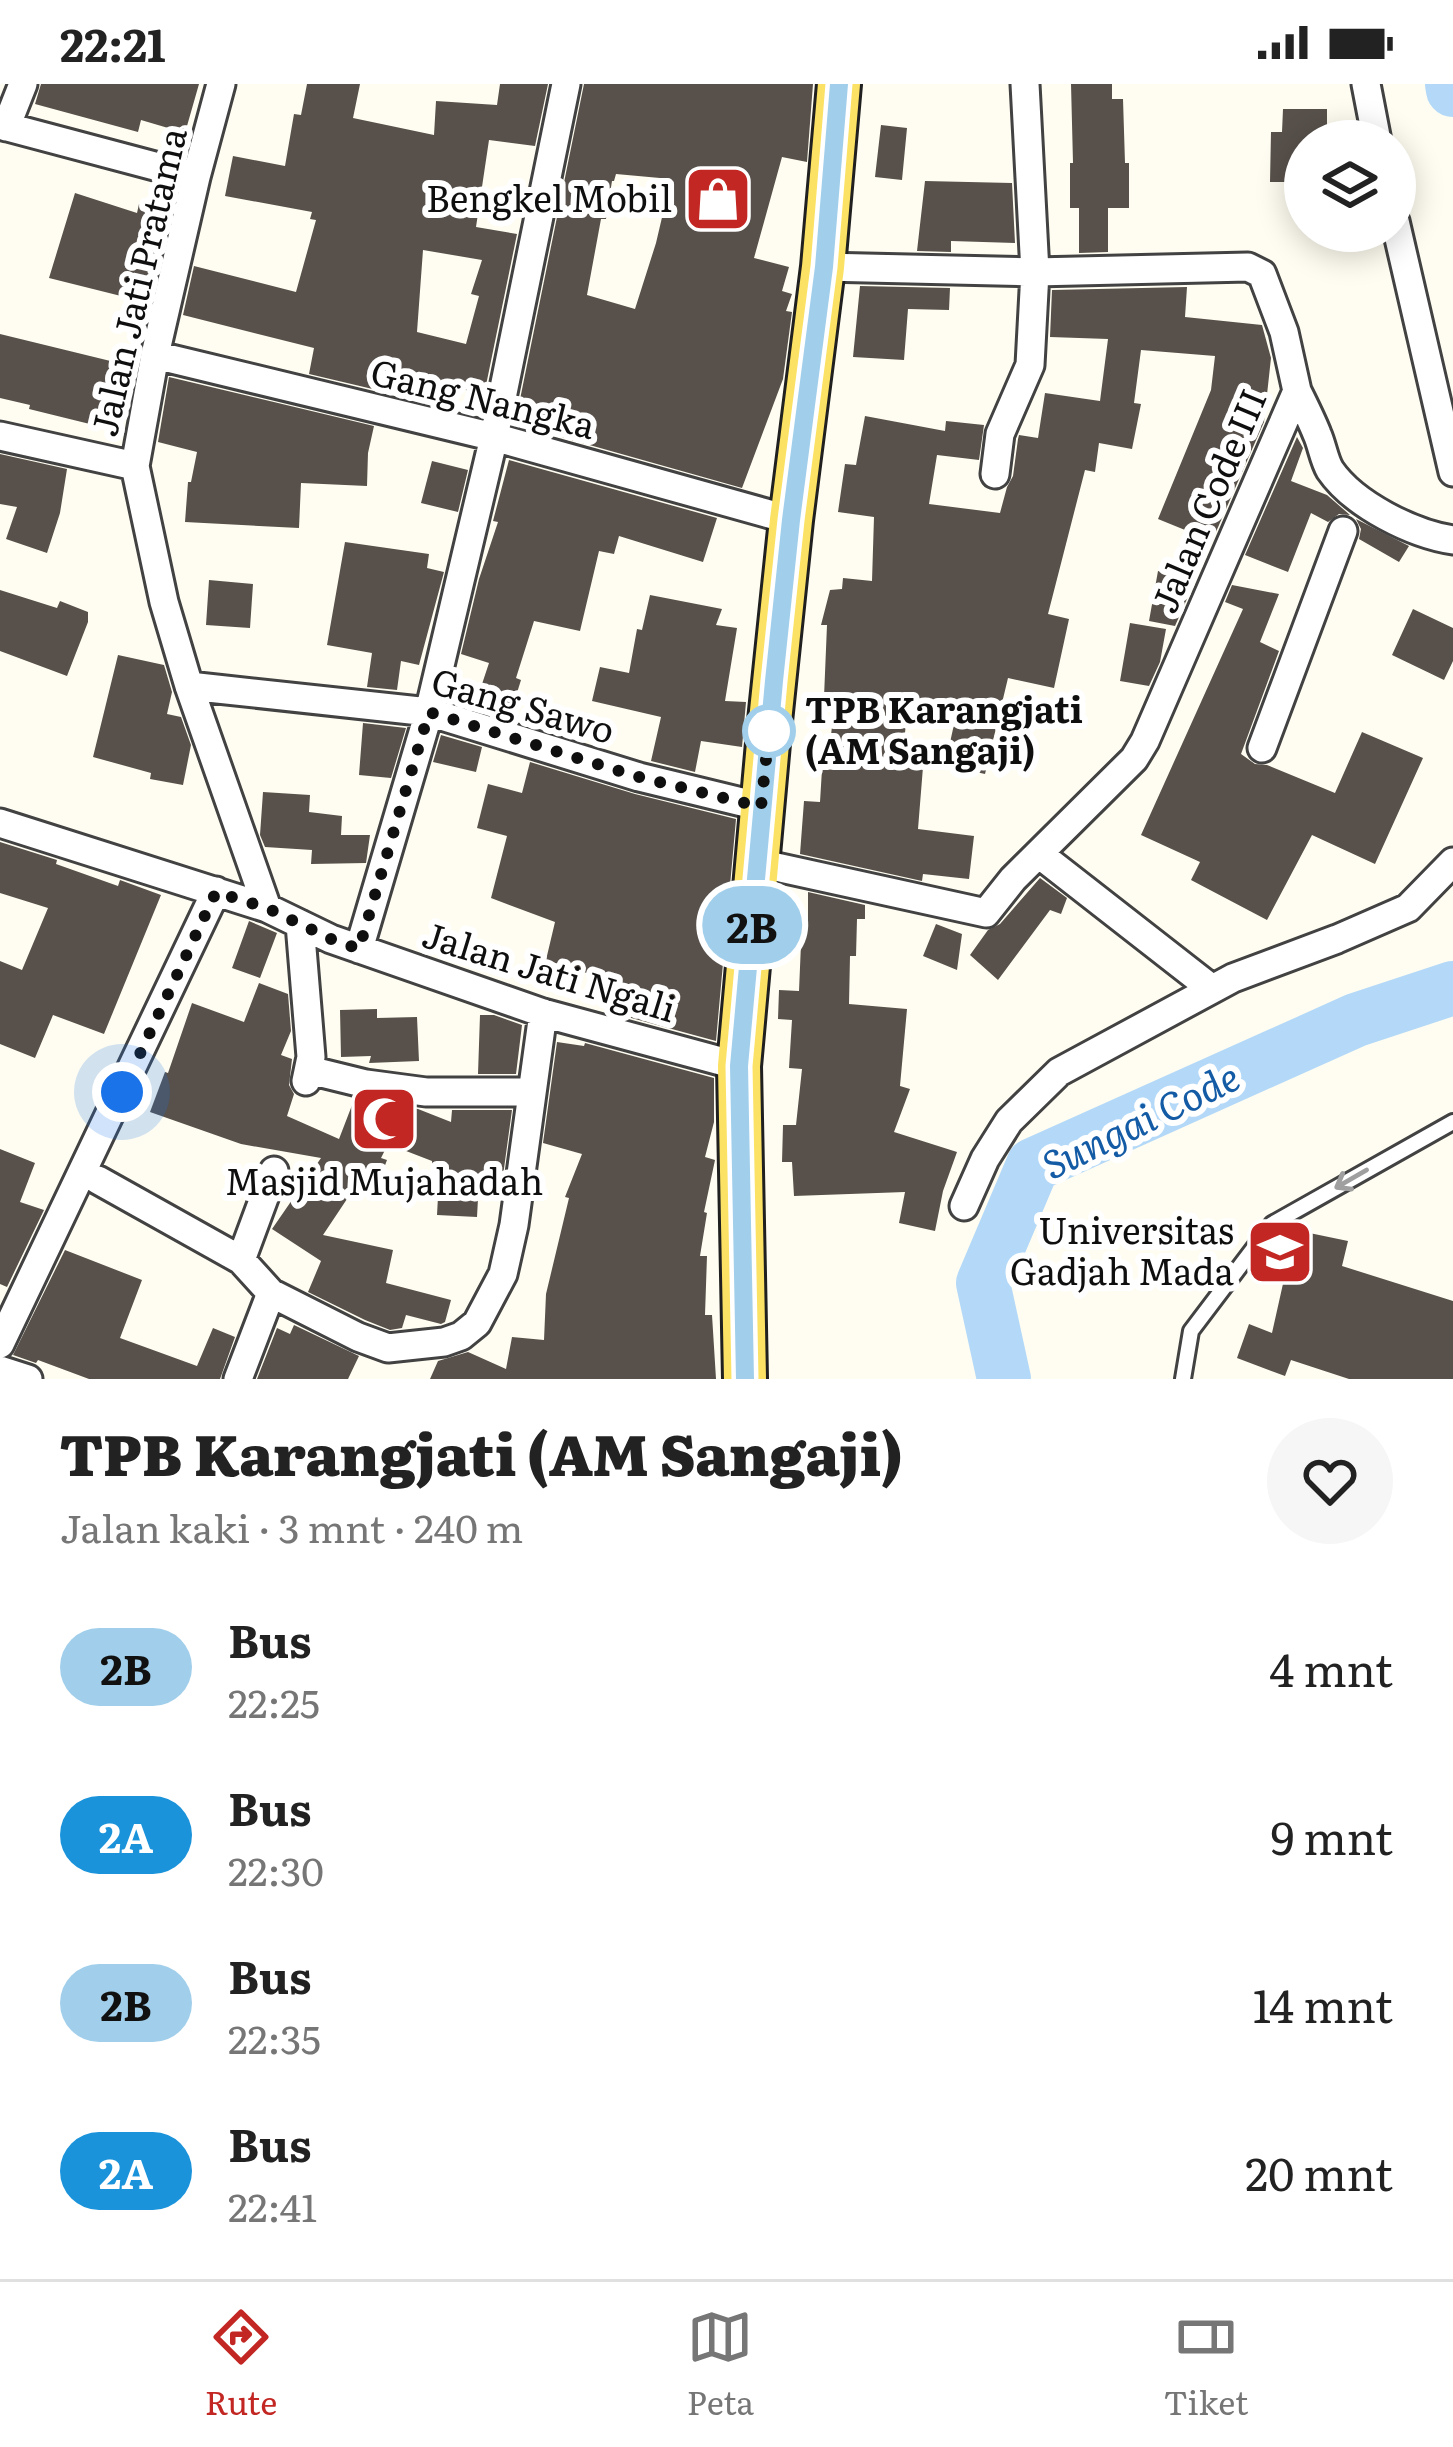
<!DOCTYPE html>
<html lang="id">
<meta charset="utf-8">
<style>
body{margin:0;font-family:Literata,serif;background:#f6f6f6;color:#222;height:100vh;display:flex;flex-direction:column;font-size:45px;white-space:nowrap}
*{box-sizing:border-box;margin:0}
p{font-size:39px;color:#767676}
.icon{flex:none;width:66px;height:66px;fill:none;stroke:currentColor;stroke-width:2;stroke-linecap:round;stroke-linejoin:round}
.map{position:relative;height:1295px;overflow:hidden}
.sheet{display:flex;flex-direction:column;background:#fff;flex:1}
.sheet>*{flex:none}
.badge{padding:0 24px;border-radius:39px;font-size:42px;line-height:78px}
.tools{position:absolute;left:1284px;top:36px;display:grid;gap:24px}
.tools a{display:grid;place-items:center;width:132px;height:132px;border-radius:50%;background:#fff;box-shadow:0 6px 30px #0003;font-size:60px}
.you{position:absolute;width:60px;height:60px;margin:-30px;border:9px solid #fff;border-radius:50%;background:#1a73e8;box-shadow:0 0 0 18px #1a73e833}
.map>.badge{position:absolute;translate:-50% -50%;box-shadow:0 0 0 6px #fff}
.round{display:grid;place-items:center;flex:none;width:126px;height:126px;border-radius:63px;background:#f6f6f6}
.headline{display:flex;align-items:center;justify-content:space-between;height:204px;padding:0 60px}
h1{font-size:57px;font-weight:800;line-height:90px}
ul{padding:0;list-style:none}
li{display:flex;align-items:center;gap:36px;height:168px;padding:0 60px}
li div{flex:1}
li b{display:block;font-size:45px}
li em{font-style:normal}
li .badge{min-width:132px;font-weight:700;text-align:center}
.status{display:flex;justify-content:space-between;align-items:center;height:84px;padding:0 60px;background:#fff;direction:ltr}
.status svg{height:33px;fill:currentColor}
.dock{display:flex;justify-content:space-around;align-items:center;height:168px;border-top:3px solid #e0e0e0;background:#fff;font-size:33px;color:#767676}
.dock a{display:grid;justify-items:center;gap:6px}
.dock .on{color:#c32723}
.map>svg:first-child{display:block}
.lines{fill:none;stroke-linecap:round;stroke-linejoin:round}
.river{stroke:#b4d9f8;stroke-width:54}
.building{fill:#58514b;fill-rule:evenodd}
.service-casing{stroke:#424242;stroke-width:20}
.minor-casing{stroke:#424242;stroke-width:33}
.primary-casing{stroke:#202020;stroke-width:48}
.service{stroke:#fff;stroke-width:14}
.minor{stroke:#fff;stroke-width:27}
.primary{stroke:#fbe264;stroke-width:42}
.oneway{stroke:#9f9f9f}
.line-casing{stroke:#fff;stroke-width:27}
.line{stroke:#a1cfeb;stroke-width:18}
.walk{stroke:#0f0f0f;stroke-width:12;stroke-dasharray:0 21.6}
.stop-dot{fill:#fff;stroke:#a1cfeb;stroke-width:6}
.labels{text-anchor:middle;stroke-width:12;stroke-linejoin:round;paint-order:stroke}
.poi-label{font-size:36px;fill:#0f0f0f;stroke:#fff;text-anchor:end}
.street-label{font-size:36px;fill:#0f0f0f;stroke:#fff}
.stop-label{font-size:36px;font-weight:bold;fill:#0f0f0f;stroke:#fff;text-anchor:start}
.water-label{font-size:39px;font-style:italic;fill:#145ba5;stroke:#fff}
</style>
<div class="status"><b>22:21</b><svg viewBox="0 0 49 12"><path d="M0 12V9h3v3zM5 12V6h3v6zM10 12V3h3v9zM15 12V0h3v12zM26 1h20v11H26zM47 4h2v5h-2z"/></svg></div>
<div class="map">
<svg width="1453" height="1295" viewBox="0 0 1453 1295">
<rect width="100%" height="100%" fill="#fffdf1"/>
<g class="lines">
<path class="river" d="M1452 0 1453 6
M1004 1295 983 1199 1033 1081 1356 936 1453 904"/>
</g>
<path class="building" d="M41 0H199L185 49 141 36 138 48 35 20Z
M307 0H360L353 34 434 51 436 17 497 21 500 0H548L535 62 489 56 476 143 517 150 484 311 428 296 423 313 382 302 381 307 309 290 314 264 183 231 194 182 296 208 316 136 310 135 312 128 225 112 233 72 285 82 294 30 301 31ZM423 166 482 176 471 210 479 212 466 260 417 248Z
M584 0H813L807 78 782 73 754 174 789 183 782 207 792 210 786 227 792 228 783 295 742 404 515 340ZM616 90 671 95 656 159 635 225 587 211 601 135H606L612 97H614Z
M1071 0H1112V15H1123L1125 79H1129V124H1108V168L1079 169V124H1070V79H1073Z
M1283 25H1327V57H1305V98H1270L1271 48H1282Z
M881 41 907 44 902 96 875 93Z
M925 97 1012 99 1015 159 951 157V168L917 167Z
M75 109 137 129 139 120 169 127 149 219 49 194Z
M860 202 950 204 949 226 908 225 904 276 853 273Z
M1187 203 1185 233 1262 241 1271 274 1264 338 1212 457 1158 435 1211 306 1215 272 1141 266 1134 319 1141 320 1132 365 1099 359 1095 388 1085 386 1048 530 1069 535 1054 604 1008 594 985 690 945 681 959 618 908 617 902 681 923 683 918 745 974 752 969 795 923 790 922 797 800 770 804 717 820 718 823 669 829 670 835 614 824 613 827 541H821L830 506 842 505 843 494 872 497 874 433 838 428 845 380 856 381 865 332 945 347 946 337 984 341 979 376 937 371 929 420 1000 429 1007 403 1013 392 1018 355 1019 351 1038 354 1045 309 1100 317 1108 255 1050 253 1052 206Z
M0 250 135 283 128 321 114 317 106 344 29 325 30 321 0 314Z
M169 293 374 342 368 369 367 402 301 399 299 444 185 438 188 398H191L197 368 158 358Z
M1297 353 1303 364 1291 397 1327 411 1350 431 1339 430 1328 438 1311 429 1288 488 1245 471Z
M0 370 67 385 60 429 47 469 6 455 17 423 0 420Z
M509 376 717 434 703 478 619 452 614 470 599 467 580 547 534 537 516 594 521 596 511 628 476 618 489 579 461 570 479 495 498 438 493 437Z
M432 377 468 386 458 428 421 419Z
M1356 435 1409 462 1399 478 1359 455 1361 445Z
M345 458 429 470 427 484 444 488 419 581 401 577 397 606 367 603 372 569 327 561Z
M1158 487 1193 494 1190 508 1175 542 1149 537Z
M209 496 253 500 250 544 206 541Z
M1232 501 1279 510 1260 558 1279 567 1241 670 1255 680 1267 681 1335 709 1362 648 1423 674 1375 780 1312 751 1267 836 1191 796 1200 778 1141 751 1243 525 1225 518Z
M0 506 57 524 60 517 88 528V538L67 592 0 567Z
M650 511 722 525 716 541 737 544 725 617 746 618 742 663 701 657 695 688 651 677 661 633 592 617 600 583 629 589 637 545 642 546Z
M1413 525 1453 544V577L1444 596 1392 571Z
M1130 539 1166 545 1160 578 1149 602 1120 597Z
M118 571 164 581 172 608 167 630 181 633 191 661 183 701 150 695 151 689 93 673Z
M363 639 406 644 391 694 359 691Z
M441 651 482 663 476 688 433 678Z
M530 678 635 710 736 735 716 957 624 932 634 904 546 876 555 838 491 814 507 752 477 744 488 700 522 709Z
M263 708 310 711 309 728 342 732 341 751H370L366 779 311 780 312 766 265 763 260 751Z
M0 758 57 776 56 780 118 802 120 796 161 811 104 950 53 931 35 974 0 960V877L22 886 48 824 0 809Z
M1040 794 1067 814 1061 830 1050 826 998 896 970 871 988 846 1000 840Z
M808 808 865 821V835H857L856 872H850L849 920 907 925 900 1002 910 1005 894 1048 957 1068 943 1107 935 1147 899 1139 905 1108 794 1112 792 1078H782L783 1041H796L802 985 789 984 792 936 778 935 779 906 799 907 802 836H808Z
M249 837 277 849 260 894 232 884Z
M936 840 962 850 957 886 923 872Z
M259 899 288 910 291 947 281 971 292 975 289 1001 294 1010 287 1032 339 1055 354 1016 418 1025 451 1038 452 1026H512L502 1099 479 1096 477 1133 437 1131 439 1094H432V1077L388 1060 381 1074 387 1076 384 1084 377 1083 370 1098 361 1094 323 1151 393 1166 386 1199 451 1216 445 1238 441 1240 406 1231 402 1244 390 1246 365 1236 308 1208 321 1177 272 1145 321 1074 241 1060 150 1028 165 988 168 989 192 919 244 938Z
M377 925V934L417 933 419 977 369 979 371 972 341 973 340 926Z
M480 931H494L522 941 516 990H478Z
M557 958 584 962 585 959 714 994V1038L705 1073 715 1076 704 1128 707 1129 700 1172H707L705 1231H712L716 1295H430L438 1277 468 1268 506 1285 512 1253 544 1256 546 1210 569 1114 565 1113 582 1070 543 1059Z
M0 1065 35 1079 20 1118 44 1126 7 1203 0 1200Z
M1295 1146 1348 1157 1342 1182 1453 1217V1295H1349L1291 1276 1285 1292 1237 1274 1249 1240 1272 1249Z
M65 1166 142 1196 120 1254 197 1282 213 1244 235 1253 220 1295H89L38 1276 36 1279 13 1271Z
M294 1241 359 1272 348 1295H257L277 1244 290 1250Z"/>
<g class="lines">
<g class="service-casing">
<path id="service" d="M1183 1295 1191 1247 1272 1140 1453 1038"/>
</g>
<g class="minor-casing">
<path id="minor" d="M221 0 196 93 155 271 135 382 164 518 189 602 267 824
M1366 0 1377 57
M0 41 196 93
M6 43 23 0
M1395 137 1453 388
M155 271 494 353 791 436
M1297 307C1304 321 1311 335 1317 350 1322 361 1324 376 1330 386 1354 421 1413 450 1453 456
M0 352 135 382
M995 390 1000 350 1030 281 1035 188 1025 0
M189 602 429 628 639 693 762 723
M1262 664 1343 447
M0 739 267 824 331 855 543 929 739 982
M1039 770 1212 905
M758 779 986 829 1013 795 1134 675 1145 657 1297 307 1284 248 1262 190 1248 183 1035 188 823 183
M300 840 311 973 306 997
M359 865 429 628 494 353 566 0
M309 986 366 1000 426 1008H532
M98 1096 241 1176 271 1209 358 1253 388 1264 444 1258 461 1252 477 1239 503 1190 514 1141 543 929
M964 1122 985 1075 1009 1037 1059 988 1233 894 1337 855 1408 824 1453 778
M241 1176 274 1087
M0 1260 216 807
M0 1286 28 1295
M238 1295 271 1209"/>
</g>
<g class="primary-casing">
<path id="primary" d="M745 1295 739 982 770 637 791 436 823 183 839 0"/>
</g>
<use href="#service" class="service"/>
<use href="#minor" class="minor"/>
<use href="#primary" class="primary"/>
</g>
<defs><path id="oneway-shaft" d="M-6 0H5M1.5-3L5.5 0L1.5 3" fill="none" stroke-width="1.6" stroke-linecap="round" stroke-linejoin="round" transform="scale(3)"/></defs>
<use class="oneway" href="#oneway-shaft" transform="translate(1351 1095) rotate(150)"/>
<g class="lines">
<g class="line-casing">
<path id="line" d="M745 1295 739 982 774 597 791 436 824 183 839 0"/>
</g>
<use href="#line" class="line"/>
<path class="walk" d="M122 1008 216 808 267 824 331 855 359 865 429 628 639 693 761 723 770 637 769 647"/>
</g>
<defs>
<g id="shop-square" transform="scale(3.45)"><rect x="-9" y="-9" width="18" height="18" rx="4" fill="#c32723" stroke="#fff"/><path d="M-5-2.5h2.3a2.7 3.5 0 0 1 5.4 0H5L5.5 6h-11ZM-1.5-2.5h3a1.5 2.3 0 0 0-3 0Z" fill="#fff"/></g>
<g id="mosque-square" transform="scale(3.45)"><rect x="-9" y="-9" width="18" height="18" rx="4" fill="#c32723" stroke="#fff"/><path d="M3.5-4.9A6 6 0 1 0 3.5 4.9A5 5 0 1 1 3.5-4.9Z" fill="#fff"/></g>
<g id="university-square" transform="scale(3.45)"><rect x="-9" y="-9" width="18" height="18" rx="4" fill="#c32723" stroke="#fff"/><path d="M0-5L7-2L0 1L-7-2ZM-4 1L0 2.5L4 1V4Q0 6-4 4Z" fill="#fff"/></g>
</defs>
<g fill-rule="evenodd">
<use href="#shop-square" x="718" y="115"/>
<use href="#mosque-square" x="384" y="1035"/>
<use href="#university-square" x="1280" y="1168"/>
</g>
<circle class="stop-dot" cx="769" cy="647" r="24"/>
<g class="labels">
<g class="poi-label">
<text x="672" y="128">Bengkel Mobil</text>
<text x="384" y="1111" text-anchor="middle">Masjid Mujahadah</text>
<text x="1234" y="1160">Universitas<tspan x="1234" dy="41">Gadjah Mada</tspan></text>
</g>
<g class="street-label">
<text transform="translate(139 198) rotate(-77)" y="13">Jalan Jati Pratama</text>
<text transform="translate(483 315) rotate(14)" y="13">Gang Nangka</text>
<text transform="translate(1209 417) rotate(-67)" y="13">Jalan Code III</text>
<text transform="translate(523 622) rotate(16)" y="13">Gang Sawo</text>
<text transform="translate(549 888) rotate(17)" y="13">Jalan Jati Ngali</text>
</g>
<g class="stop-label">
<text x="805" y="639">TPB Karangjati<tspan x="805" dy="41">(AM Sangaji)</tspan></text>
</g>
<g class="water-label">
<text transform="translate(1141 1037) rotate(-26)" y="14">Sungai Code</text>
</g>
</g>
</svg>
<div class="tools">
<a><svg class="icon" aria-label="layers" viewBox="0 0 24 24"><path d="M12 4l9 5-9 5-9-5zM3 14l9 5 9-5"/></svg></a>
</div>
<div class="you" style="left:122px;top:1008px"></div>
<b class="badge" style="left:752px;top:841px;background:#a1cfeb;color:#111">2B</b>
</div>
<section class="sheet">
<div class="headline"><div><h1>TPB Karangjati (AM Sangaji)</h1><p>Jalan kaki · 3 mnt · 240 m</p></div><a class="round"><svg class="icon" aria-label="heart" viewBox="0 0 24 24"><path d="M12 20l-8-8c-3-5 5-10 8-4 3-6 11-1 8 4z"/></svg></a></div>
<ul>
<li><span class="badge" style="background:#a1cfeb;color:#111">2B</span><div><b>Bus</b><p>22:25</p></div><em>4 mnt</em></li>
<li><span class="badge" style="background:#1a93db;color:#fff">2A</span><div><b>Bus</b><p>22:30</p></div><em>9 mnt</em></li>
<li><span class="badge" style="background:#a1cfeb;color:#111">2B</span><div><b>Bus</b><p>22:35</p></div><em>14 mnt</em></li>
<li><span class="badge" style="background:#1a93db;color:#fff">2A</span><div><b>Bus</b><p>22:41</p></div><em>20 mnt</em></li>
</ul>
</section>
<nav class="dock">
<a class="on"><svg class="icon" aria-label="directions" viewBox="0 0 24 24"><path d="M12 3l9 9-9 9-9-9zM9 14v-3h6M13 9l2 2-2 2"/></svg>Rute</a>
<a><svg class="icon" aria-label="map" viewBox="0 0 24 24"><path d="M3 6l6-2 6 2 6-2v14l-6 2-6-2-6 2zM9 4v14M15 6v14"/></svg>Peta</a>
<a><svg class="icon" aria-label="tickets" viewBox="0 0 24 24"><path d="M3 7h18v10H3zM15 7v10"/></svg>Tiket</a>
</nav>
